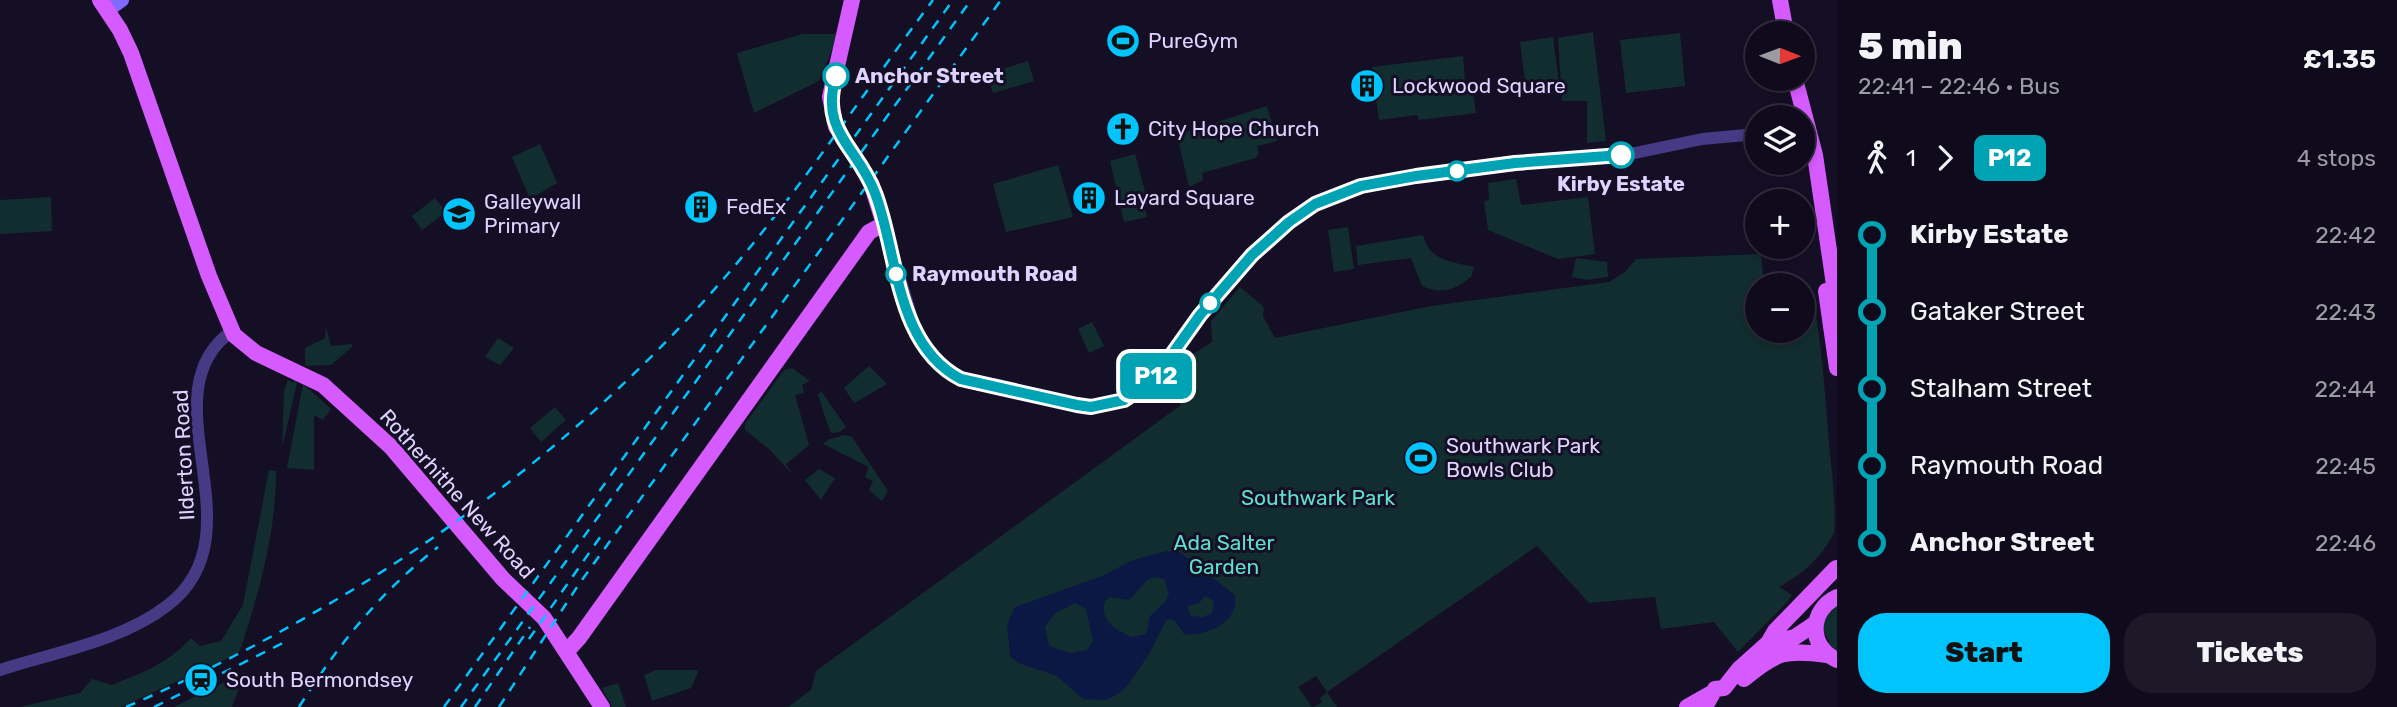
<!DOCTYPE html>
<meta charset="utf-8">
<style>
body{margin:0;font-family:Rubik,sans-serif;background:#1e1929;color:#f1f3f6;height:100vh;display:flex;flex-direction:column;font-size:26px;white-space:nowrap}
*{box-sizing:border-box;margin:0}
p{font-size:23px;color:#9c9ba3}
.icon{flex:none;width:38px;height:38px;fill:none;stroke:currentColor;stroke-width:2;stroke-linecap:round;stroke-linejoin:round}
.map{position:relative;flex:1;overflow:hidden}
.sheet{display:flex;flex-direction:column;background:#100b1c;width:560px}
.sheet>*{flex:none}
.badge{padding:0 14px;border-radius:10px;font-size:24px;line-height:46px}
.needle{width:46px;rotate:91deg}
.controls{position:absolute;left:1745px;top:21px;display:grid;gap:14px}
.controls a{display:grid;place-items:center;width:70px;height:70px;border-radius:50%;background:#100b1c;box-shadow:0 4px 10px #0003,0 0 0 2px #302b3b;font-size:35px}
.map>.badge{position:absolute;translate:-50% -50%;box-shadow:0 0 0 4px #fff}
.legs{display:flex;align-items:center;gap:10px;height:77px;padding:0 21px;font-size:23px}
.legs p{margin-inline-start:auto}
.head{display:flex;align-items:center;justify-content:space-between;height:119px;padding:0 21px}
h1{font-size:38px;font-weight:800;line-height:52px}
.button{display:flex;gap:14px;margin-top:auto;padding:14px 21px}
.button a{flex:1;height:80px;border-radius:28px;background:#01c4fd;color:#111;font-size:28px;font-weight:800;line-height:80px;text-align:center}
.button a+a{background:#1e1929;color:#f1f3f6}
ul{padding:0 21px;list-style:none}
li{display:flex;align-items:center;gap:24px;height:77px;font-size:26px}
li i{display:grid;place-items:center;width:10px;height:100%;margin:0 9px;background:currentColor}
li i::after{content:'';width:18px;height:18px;margin:-9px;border:5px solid;border-radius:50%;background:#100b1c}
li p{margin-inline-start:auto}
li:first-child i{background:linear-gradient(#0000 50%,currentColor 0)}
li:last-child i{background:linear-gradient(currentColor 50%,#0000 0)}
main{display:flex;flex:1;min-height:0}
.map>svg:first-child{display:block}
.green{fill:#122d2f}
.water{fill:#0a1843;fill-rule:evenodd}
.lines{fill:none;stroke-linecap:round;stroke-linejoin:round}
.primary-tunnel{stroke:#332c46;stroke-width:16;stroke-dasharray:16 8;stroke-linecap:butt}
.tertiary{stroke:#463a84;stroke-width:12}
.secondary{stroke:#816bff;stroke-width:14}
.primary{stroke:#d65bfe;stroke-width:16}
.rail{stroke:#01c4fd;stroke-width:2.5;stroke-dasharray:10 9;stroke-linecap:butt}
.line-1-casing{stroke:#fff;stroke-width:16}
.line-1{stroke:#00a3b4;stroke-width:10}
.stop-1-dot{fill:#fff;stroke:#00a3b4;stroke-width:3.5}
.labels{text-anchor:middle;stroke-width:6;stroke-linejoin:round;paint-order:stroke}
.poi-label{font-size:21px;fill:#ded3ff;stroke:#150f25;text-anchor:start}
.stop-label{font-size:21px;font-weight:bold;fill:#ded3ff;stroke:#150f25;text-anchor:start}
.street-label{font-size:21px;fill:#ded3ff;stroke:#150f25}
.park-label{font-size:21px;fill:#5fdfcf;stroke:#150f25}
</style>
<main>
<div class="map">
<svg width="1837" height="707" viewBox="0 0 1837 707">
<rect width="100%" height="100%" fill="#150f25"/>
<path class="green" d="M1593 32 1606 141 1587 143V101H1562L1558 38Z
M1680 33 1685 86 1626 93 1620 40Z
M803 34H836L833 48 819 81 754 113 737 53Z
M1553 37 1560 91 1527 95 1520 42Z
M1463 56 1465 82 1471 81 1476 113 1419 120 1417 115 1379 120 1372 67Z
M1028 61 1034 81 993 93 987 74Z
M1267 106 1277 141 1257 146 1259 153 1256 158 1202 173 1203 180 1189 187 1177 135Z
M540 144 557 183 530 199 512 157Z
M1135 154 1148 203 1131 208 1144 205 1147 217 1124 222 1110 161Z
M1058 165 1073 217 1006 232 993 184Z
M1516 179 1521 205 1588 197 1595 254 1558 259 1488 230 1484 201 1489 200 1488 183Z
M51 197 52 231 0 234V200Z
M435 198 446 212 422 230 412 216Z
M1348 227 1354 269 1334 272 1328 230Z
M1423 235C1429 261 1452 262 1474 267L1471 277C1454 290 1442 295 1422 286L1411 258 1358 265 1356 246Z
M1761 254 1764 285H1757V331H1802L1803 316 1816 314C1822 353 1825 392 1828 431 1830 459 1837 506 1834 532 1823 556 1802 575 1779 587L1792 595 1788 601 1738 652 1714 622 1661 629 1655 597 1589 603 1537 546 1327 692 1337 707H1314L1322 702 1320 698 1327 692 1316 676 1298 687 1312 707H788L811 690 816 671 1181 405 1165 386 1189 353 1193 354 1212 342 1211 321 1240 287 1264 307 1263 316 1275 338 1431 306 1609 282 1625 272 1636 259Z
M1576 258 1607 262 1608 277 1587 280 1572 277Z
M1092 322 1104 346 1089 353 1078 329Z
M326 327 331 346 352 344V347L331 365 305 366V348L325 338Z
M498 338 514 348 500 365 485 357Z
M869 366 887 384 854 403 844 388Z
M792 368 810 381 802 385 804 393 795 395 809 445 786 464 792 474 769 449 745 430V424L784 370Z
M294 379 297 383 282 448 284 391 288 380 294 383Z
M303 384 331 409 323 420 314 415V470L287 468Z
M821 391 846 427 840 432 832 433C828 429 821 403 818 395Z
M555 407 566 420 541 442 530 428Z
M845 435 852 437 888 491 882 501 869 490 873 481 865 477 869 467 823 444 829 439Z
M819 469 835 478 821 500 805 480Z
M269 470 276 471C276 533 259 594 239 653L121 707H20L80 693 92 679 112 685C142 673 169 663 191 638L200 646 221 641 243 605Z
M1837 602V656L1826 644 1829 641 1819 623Z
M656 670H697L698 672 691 688 652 701 644 675Z
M245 672 232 707H174Z
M618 683 626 707H612L602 688Z"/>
<path class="water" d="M1166 551 1179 552 1206 572V577L1210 576 1235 595C1240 622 1206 637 1184 634L1174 620H1166L1149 654 1128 685 1118 694 1105 700 1083 699 1057 676 1018 663 1010 656 1007 624 1015 607 1102 576 1133 560ZM1154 577 1164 579 1169 593 1165 602 1150 616 1146 634 1131 637C1114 629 1100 621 1105 601L1110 597 1130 600 1147 580ZM1205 596 1214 601 1212 613 1203 617 1191 616 1187 606 1199 603ZM1075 603 1086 609 1093 641 1087 650 1070 653 1049 646 1045 627 1055 613Z"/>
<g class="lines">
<path class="primary-tunnel" d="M836 127 871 183"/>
<path class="tertiary" d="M884 224 914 325 926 348 947 371 961 379 981 384 1092 407 1124 400 1144 389 1212 300 1252 255 1299 214 1331 196 1361 186 1438 173 1635 153 1702 139 1757 134
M0 670C55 652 122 641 168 605 263 532 143 394 232 331"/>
<path class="secondary" d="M108 10 122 0"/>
<path class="primary" d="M100 0 120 30 131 53 209 276 234 335 256 353 323 385 391 447 503 579 544 618 602 707
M1780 0 1786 33
M1795 79 1815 155 1837 305
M836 127 830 97 852 0
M1826 291 1837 368
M1837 597C1809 610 1808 647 1837 660
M1768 643 1775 631 1836 568
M568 650 579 638 869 232 884 224 871 183
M1744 679C1776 652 1786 649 1827 655
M1687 707 1710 694
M1705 707 1715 689 1724 688 1739 669 1768 643 1795 637 1816 623"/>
<path class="rail" d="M529 639 603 533
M126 707C354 608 563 466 726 276 801 189 864 92 933 0
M154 707 289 640
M299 707C338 645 380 592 438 547
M444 707 953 0
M461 707 971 0
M475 707 530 627
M499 707 579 584 1001 0"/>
</g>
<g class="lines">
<g class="line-1-casing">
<path id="line-1" d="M836 76C819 132 858 147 875 193 898 253 895 345 961 379L1077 405 1091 407 1124 400 1153 381 1200 315 1252 255 1289 222 1315 204 1361 186 1416 176 1515 163 1621 155"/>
</g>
<use href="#line-1" class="line-1"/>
</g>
<defs>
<g id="stadium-disc" transform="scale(1.75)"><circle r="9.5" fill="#01c4fd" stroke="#150f25"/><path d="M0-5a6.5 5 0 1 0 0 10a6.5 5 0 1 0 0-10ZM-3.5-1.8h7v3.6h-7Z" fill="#111"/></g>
<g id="building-disc" transform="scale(1.75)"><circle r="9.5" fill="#01c4fd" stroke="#150f25"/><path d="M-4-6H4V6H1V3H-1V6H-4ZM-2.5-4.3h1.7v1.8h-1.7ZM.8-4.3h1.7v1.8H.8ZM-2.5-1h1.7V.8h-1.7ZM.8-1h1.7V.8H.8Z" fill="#111"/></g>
<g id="church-disc" transform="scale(1.75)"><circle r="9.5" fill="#01c4fd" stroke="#150f25"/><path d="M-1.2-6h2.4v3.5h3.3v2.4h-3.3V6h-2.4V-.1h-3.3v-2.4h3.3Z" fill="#111"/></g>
<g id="school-disc" transform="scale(1.75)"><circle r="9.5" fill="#01c4fd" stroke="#150f25"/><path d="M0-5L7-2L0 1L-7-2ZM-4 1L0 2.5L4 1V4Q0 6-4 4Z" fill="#111"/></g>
<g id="station-disc" transform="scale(1.75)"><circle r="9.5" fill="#01c4fd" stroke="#150f25"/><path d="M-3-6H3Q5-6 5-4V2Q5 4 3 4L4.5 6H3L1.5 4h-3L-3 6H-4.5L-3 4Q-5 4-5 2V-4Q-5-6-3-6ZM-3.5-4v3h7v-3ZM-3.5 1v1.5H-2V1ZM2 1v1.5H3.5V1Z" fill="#111"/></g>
</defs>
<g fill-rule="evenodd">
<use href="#stadium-disc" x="1123" y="41"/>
<use href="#building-disc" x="1367" y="86"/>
<use href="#church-disc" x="1123" y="129"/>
<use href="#building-disc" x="1089" y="198"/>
<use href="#building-disc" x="701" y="207"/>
<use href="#school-disc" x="459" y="214"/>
<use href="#stadium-disc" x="1421" y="458"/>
<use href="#station-disc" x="201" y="680"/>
</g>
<g class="stop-1-dot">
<circle cx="836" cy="76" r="12"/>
<circle cx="1621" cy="155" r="12"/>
<circle cx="1457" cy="171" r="9"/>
<circle cx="896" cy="274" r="9"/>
<circle cx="1210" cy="303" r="9"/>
</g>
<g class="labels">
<g class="poi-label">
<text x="1148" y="48">PureGym</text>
<text x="1392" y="93">Lockwood Square</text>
<text x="1148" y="136">City Hope Church</text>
<text x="1114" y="205">Layard Square</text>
<text x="484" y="209">Galleywall<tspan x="484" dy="24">Primary</tspan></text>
<text x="726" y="214">FedEx</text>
<text x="1446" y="453">Southwark Park<tspan x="1446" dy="24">Bowls Club</tspan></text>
<text x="226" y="687">South Bermondsey</text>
</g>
<g class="stop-label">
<text x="855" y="83">Anchor Street</text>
<text x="1621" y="191" text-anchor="middle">Kirby Estate</text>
<text x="912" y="281">Raymouth Road</text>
</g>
<g class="street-label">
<text transform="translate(184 455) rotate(-93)" y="7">Ilderton Road</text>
<text transform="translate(457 494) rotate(48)" y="7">Rotherhithe New Road</text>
</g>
<g class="park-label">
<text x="1318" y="505">Southwark Park</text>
<text x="1224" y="550">Ada Salter<tspan x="1224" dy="24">Garden</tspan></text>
</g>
</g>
</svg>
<div class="controls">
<a><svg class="needle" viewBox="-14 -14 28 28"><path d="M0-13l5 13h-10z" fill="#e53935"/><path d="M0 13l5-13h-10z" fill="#9c9ba3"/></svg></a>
<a><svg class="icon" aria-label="layers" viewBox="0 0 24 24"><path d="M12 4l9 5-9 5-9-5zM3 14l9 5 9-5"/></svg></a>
<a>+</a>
<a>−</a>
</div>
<b class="badge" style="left:1156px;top:376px;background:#00a3b4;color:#fff">P12</b>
</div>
<section class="sheet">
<div class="head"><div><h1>5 min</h1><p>22:41 – 22:46 · Bus</p></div><b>£1.35</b></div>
<div class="legs"><svg class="icon" aria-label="walk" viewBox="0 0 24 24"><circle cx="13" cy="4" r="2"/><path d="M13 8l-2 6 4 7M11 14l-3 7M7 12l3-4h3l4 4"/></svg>1<svg class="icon" aria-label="forward" viewBox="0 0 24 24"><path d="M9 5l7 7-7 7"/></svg><b class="badge" style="background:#00a3b4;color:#fff">P12</b><p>4 stops</p></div>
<ul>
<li><i style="color:#00a3b4"></i><b>Kirby Estate</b><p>22:42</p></li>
<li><i style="color:#00a3b4"></i><span>Gataker Street</span><p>22:43</p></li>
<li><i style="color:#00a3b4"></i><span>Stalham Street</span><p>22:44</p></li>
<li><i style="color:#00a3b4"></i><span>Raymouth Road</span><p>22:45</p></li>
<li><i style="color:#00a3b4"></i><b>Anchor Street</b><p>22:46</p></li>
</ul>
<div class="button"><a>Start</a><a>Tickets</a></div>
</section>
</main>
